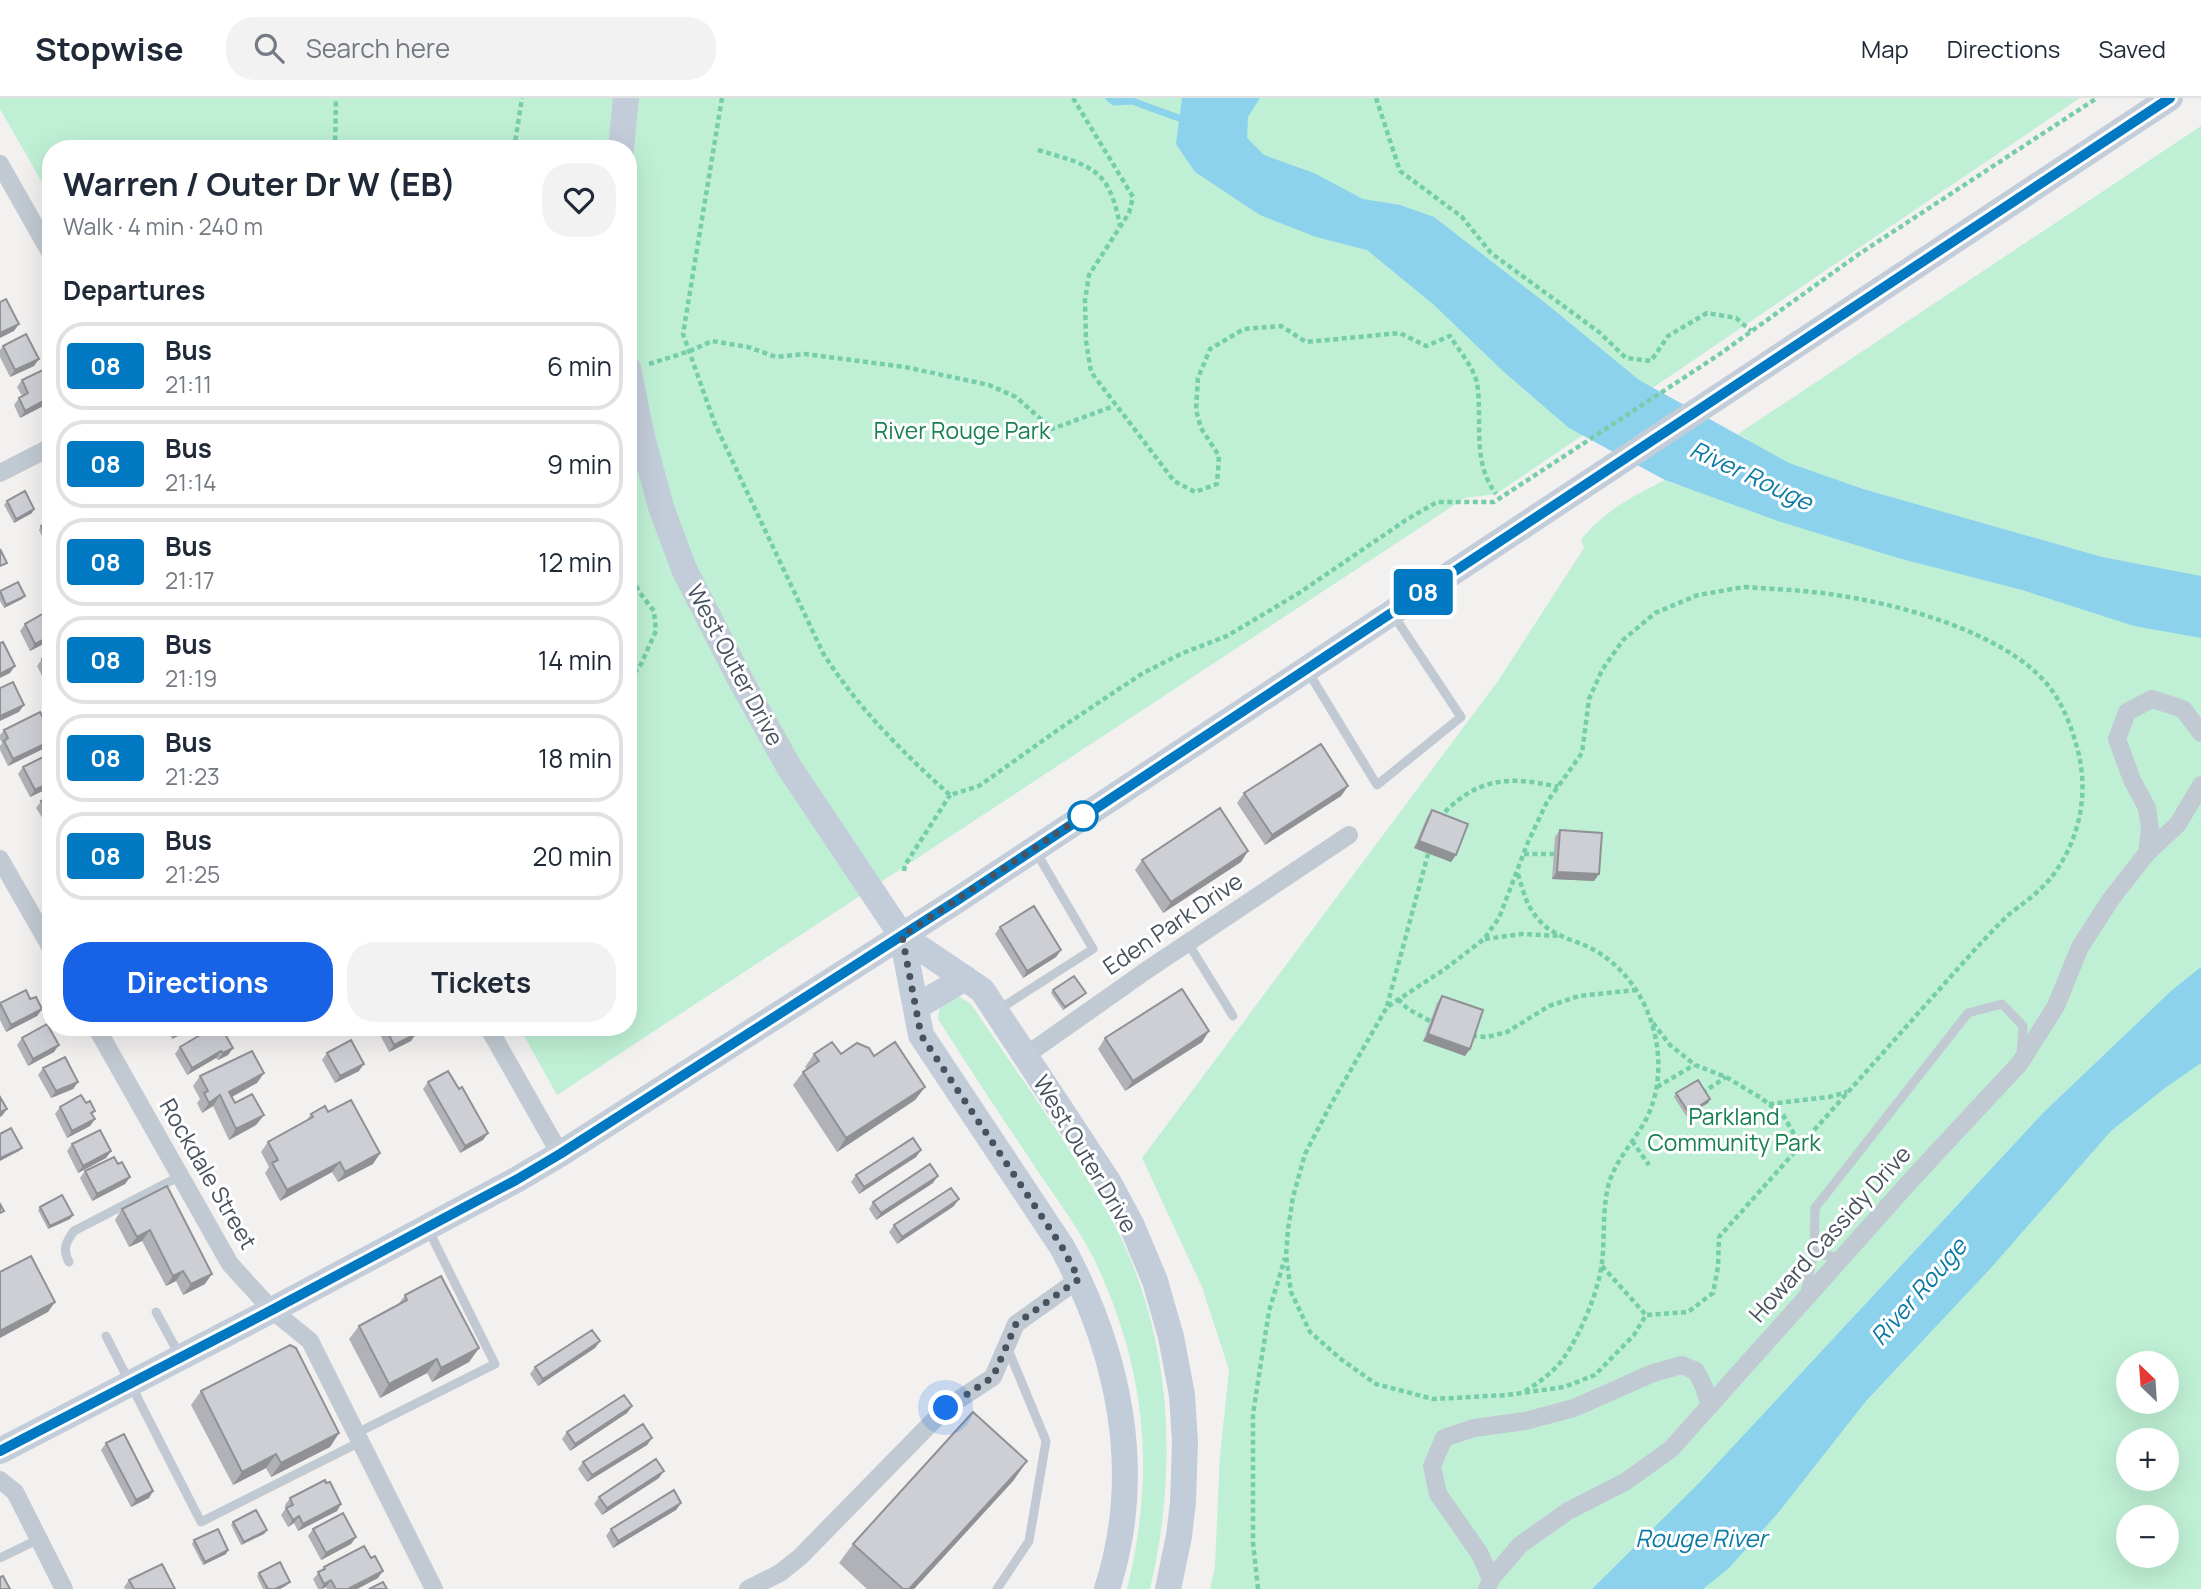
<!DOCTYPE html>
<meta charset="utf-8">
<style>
body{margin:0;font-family:Manrope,sans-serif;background:#f2f2f3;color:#1f2937;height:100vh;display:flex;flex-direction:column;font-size:26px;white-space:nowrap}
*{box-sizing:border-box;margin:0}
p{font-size:23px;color:#747a83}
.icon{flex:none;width:38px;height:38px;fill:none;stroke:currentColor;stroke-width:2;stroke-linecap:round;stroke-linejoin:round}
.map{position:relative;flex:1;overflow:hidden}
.drawer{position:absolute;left:42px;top:42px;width:595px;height:896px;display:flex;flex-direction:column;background:#fff;border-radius:28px;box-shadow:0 7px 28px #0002}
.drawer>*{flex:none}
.badge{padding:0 14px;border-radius:5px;font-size:24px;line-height:46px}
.needle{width:46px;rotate:335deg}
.controls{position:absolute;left:2116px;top:1253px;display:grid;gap:14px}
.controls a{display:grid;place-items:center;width:63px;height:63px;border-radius:50%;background:#fff;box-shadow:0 7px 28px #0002;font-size:35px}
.you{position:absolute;width:35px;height:35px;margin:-18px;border:5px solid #fff;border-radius:50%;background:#1a73e8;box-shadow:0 0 0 10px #1a73e833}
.map>.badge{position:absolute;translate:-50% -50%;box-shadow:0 0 0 4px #fff}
h2{padding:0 21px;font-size:26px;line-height:63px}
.round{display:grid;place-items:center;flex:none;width:74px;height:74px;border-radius:28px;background:#f2f2f3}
.summary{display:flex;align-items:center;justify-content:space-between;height:119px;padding:0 21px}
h1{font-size:33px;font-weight:700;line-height:52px}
.button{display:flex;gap:14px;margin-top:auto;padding:14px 21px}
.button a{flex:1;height:80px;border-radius:28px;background:#1863e5;color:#fff;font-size:28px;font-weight:700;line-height:80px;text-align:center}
.button a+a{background:#f2f2f3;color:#1f2937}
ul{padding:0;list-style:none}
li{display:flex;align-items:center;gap:21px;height:88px;margin:0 14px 10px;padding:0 7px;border:4px solid #e0e1e3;border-radius:28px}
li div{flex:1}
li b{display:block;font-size:26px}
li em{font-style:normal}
li .badge{min-width:77px;font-weight:700;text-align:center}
header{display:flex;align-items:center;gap:42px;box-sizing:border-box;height:98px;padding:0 35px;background:#fff;border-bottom:2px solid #e0e1e3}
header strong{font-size:33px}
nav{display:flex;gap:38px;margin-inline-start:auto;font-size:24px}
.search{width:490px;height:63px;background:#f2f2f3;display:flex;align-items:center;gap:18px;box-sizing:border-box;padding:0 24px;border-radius:28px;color:#747a83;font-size:26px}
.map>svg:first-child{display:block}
.green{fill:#bff0d5;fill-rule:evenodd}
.water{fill:#8cd2ed}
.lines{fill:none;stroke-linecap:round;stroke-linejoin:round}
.stream{stroke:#8cd2ed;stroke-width:7}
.path{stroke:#76cea9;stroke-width:4.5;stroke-dasharray:5 3.5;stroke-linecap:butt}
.lane{stroke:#c1c9d2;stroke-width:9}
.street{stroke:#c1c9d2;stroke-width:18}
.secondary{stroke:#c3ccd9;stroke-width:26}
.wall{fill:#b0b2b7}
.shaded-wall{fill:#909195}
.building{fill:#cdcfd5;stroke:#909195;stroke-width:2}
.line-casing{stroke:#fff;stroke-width:16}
.line{stroke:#0079c2;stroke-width:10}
.walk{stroke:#48525e;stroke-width:7;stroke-dasharray:0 12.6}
.stop-dot{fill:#fff;stroke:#0079c2;stroke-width:3.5}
.labels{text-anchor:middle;stroke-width:6;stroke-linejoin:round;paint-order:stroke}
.park-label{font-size:23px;fill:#178153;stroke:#fff}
.street-label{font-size:23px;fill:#48525e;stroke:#fff}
.water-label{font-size:24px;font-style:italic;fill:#0b7aa5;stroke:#fff}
</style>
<header>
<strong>Stopwise</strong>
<div class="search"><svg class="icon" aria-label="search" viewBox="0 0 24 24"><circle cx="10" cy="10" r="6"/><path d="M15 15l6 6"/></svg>Search here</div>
<nav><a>Map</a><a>Directions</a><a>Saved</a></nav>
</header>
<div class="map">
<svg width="2201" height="1491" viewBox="0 0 2201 1491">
<rect width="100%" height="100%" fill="#f3f0f0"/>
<path class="green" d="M0 0H2080L1496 396 1465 400 557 997 519 929H628V51H51V100L0 11Z
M2201 28V1491H1210L1215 1468 1220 1357 1229 1272 1202 1189 1142 1060 1498 583 1584 450 1581 442C1601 415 1636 396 1665 382L1680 388 1749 342 1738 336ZM2128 1265H2166V1304H2128ZM2128 1342H2166V1381H2128ZM2128 1419H2166V1458H2128Z
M958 898 971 906C1014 970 1060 1034 1100 1101 1171 1218 1181 1360 1150 1491H1127C1156 1374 1146 1270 1094 1161 1080 1133 1061 1107 1043 1081 1008 1028 972 975 938 921L940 907Z"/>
<path class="water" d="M1182 0H1260L1248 19 1247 40 1264 57 1314 75 1363 101 1400 107 1434 119 1548 207 1639 282 1789 365 1863 391 2102 459 2201 478V540L2134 528 2022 492 1898 460 1781 424 1665 382 1569 330 1504 274 1434 207 1367 152 1316 139 1260 117 1195 74 1176 46Z
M2201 869V965L2165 990 2111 1033 1990 1171 1866 1303 1778 1415 1729 1470 1703 1491H1592L1699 1385 2043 1015 2171 893Z"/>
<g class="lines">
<path class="stream" d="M1109 0 1114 4 1132 3 1187 23"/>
<path class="path" d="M722 0 683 236 715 326 823 555C857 609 903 655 950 697L979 688 1062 629 1143 575 1183 555 1227 538 1299 495 1406 422 1437 404H1494L1717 258 1859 156 2097 0
M1073 0 1133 99 1129 115 1089 177 1085 202 1086 243 1091 274 1174 383 1195 394 1217 386 1219 358 1201 330 1196 312 1198 280 1210 251 1244 231 1281 228 1306 244 1400 235 1426 248 1450 238C1458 251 1474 270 1477 285 1483 324 1471 362 1496 396
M1376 0 1400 73 1462 119 1491 155 1599 234 1626 260 1651 263 1668 238 1707 215 1736 220 1751 233
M335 51 336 0
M514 51 522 0
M1038 52C1091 68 1109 69 1120 128
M649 266 690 253 712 243 748 249 776 259 805 256 905 269 989 287 1016 299 1052 331 1114 308
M628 473 640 495 654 513 656 533 641 566 628 584
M1744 489C1772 491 1801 492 1829 496 1896 505 2002 533 2047 586 2063 605 2072 630 2078 653 2088 693 2081 735 2058 770 2046 789 2029 801 2012 814 2000 824 1989 837 1978 848L1719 1139 1718 1169 1713 1195 1688 1214 1646 1217 1634 1237 1595 1277 1564 1289 1507 1297 1433 1301 1376 1286 1342 1262 1310 1234 1291 1194 1286 1158 1288 1131 1293 1099 1305 1056 1330 1008 1387 909 1445 871 1484 841 1499 820 1528 744 1547 704 1582 655 1589 601 1602 572 1623 542 1655 515 1698 497Z
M1439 720C1476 680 1507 677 1558 689
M1524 756H1554
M904 773 905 767 950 697
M1518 776C1523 793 1527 810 1540 823 1550 835 1568 841 1582 846 1610 858 1631 879 1645 908 1662 944 1664 990 1644 1025 1632 1046 1616 1062 1609 1085 1602 1110 1605 1139 1602 1164 1599 1192 1581 1235 1565 1258 1555 1273 1540 1284 1525 1293
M1485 841 1522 836 1560 838
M1398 901 1408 911 1430 923
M1387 908 1428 756
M1653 925 1670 947 1695 967 1726 979 1761 1000 1783 1017 1794 1036 1797 1053
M1472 938 1487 939 1507 934 1549 908 1579 898 1635 892
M1657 989 1694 967
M1702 995 1726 979
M1769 1006 1829 999 1847 994
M1632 1043 1649 1067
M1602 1168 1646 1217
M1258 1491 1253 1444V1316L1269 1213 1285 1160"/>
<path class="lane" d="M1307 572 1377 687 1461 619 1394 518
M1188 845 1233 918
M998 912 1093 851 1035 752
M1814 1155 1840 1160
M69 1164C62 1151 66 1144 74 1133L180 1078
M1805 1194 1814 1155 1815 1110 1968 915 2002 906 2023 928 2021 957
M156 1214 180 1258
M106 1238 201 1424 360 1344
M355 1336 495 1266 428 1131
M0 1460 39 1441
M997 1491 1029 1443 1046 1343 1007 1249"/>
<path class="street" d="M0 66 51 156
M0 375 51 349
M2147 755 2150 731 2147 710 2132 682 2117 641 2127 614 2152 601 2183 611 2201 635
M0 761 51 850
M96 929 230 1166 272 1212 310 1243 434 1491
M488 929 560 1056
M1025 958 1147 872 1349 737
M0 1382 15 1394 64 1491
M1491 1481 1480 1456 1438 1396 1432 1368 1444 1340 1474 1330 1525 1323 1574 1310 1653 1275 1682 1267 1696 1273 1704 1289 1710 1308
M748 1491 780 1475 800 1459 946 1310 993 1279 1016 1226 1079 1181
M1487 1491 1491 1481 1520 1447 1568 1413 1625 1384 1671 1351 1913 1080 2020 965 2056 908 2080 849 2111 801 2147 755 2178 726 2201 687"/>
<path class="secondary" d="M621 51 626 0
M628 270 642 339 661 409 684 471 740 581 789 669 902 838 921 937 1062 1149C1119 1254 1145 1374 1107 1491
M902 838 982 892 1109 1085 1132 1128 1155 1183 1171 1239 1182 1297 1185 1344 1183 1404 1179 1438 1168 1491
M916 909 965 880
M0 1353 272 1212 516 1082 560 1056 956 803 2170 0"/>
</g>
<path class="wall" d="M3 248 34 268 10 279 0 259V252Z
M22 282H51V304L20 320 14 307 19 300 22 298 17 289Z
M7 403 32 415 14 425 4 407Z
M51 423V449L48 451 39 432 41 428Z
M51 466V488H50L43 473 45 469Z
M0 493 22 501 4 510 0 503Z
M51 523V542L30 553 20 533 25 526Z
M51 557V591L49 592 37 568 42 561Z
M4 632 49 648 8 668 0 652V648L2 645 0 641V637Z
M51 655V689L30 699 18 676 23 669Z
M1348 688 1341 698 1265 747 1237 705 1244 695Z
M51 698V734L36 710 41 703Z
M1432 712 1456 757 1451 764 1414 750 1427 719Z
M1560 732 1599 776 1594 783 1552 781 1555 739Z
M1248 753 1241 764 1163 815 1135 772 1142 762Z
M1000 829 1061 852 1056 859 1023 880 995 836Z
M1053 892 1086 895 1083 898 1063 912 1051 895Z
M1442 898 1470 951 1465 958 1423 943 1437 905Z
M30 901 42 911 37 918 6 934 0 922V905Z
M164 929H195L172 941 169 935 167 936Z
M376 929H412L411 943 389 954Z
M1209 933 1202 944 1125 993 1098 951 1105 940Z
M213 936 233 950 228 957 218 962 216 960 187 977 175 956 180 949Z
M22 940 54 954 28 968 17 947Z
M327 955 359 973 335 985 322 962Z
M814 956 874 958 925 989 915 1002 837 1054 793 987 803 974 806 971 805 969Z
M43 970 78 984 73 991 51 1000 38 977Z
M264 975 257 985 232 999 235 1005 264 1017 256 1027 229 1042 213 1008 202 1015 197 1005 200 1001 193 988 200 978Z
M428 984 459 991 488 1035 483 1042 460 1055 423 991Z
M1676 995 1710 1001 1708 1005 1686 1018 1674 999Z
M86 1005 95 1013 92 1016 95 1021 90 1028 67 1040 55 1016 60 1009Z
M328 1014 380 1055 373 1066 338 1084 332 1074 280 1103 265 1075 269 1069 261 1054 268 1044 307 1022 311 1016Z
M72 1046 111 1053 106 1060 78 1075 67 1053Z
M921 1052 916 1059 859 1096 851 1084 856 1077Z
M118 1066 130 1079 125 1086 92 1103 80 1080 85 1073Z
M933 1085 876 1122 869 1111 873 1104Z
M167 1088 205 1186 183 1197 176 1183 166 1188 142 1143 129 1149 115 1122 122 1111Z
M954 1108 897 1146 889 1134 894 1127Z
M40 1109 73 1117 70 1121 48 1131 38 1112Z
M405 1197 479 1250 469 1264 432 1284 427 1275 380 1300 349 1241 359 1228 398 1207Z
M600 1243 595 1250 538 1288 530 1276 535 1269Z
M201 1293 339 1335 330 1349 271 1379 266 1370 233 1387 191 1307Z
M632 1308 627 1315 570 1353 562 1341 567 1334Z
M652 1340 647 1347 587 1384 578 1371 583 1364Z
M106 1345 153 1393 149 1400 131 1409 101 1352Z
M1027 1363 1013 1383 914 1491H867L839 1465 853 1446Z
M659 1380 602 1417 594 1406 599 1399Z
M326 1385 341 1406 337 1413 298 1433 294 1425 288 1429 281 1417 286 1410 285 1407 290 1400Z
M681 1405 676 1412 613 1450 606 1438 611 1431Z
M233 1424 267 1432 264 1436 241 1447 231 1427Z
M313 1431 356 1439 351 1446 321 1462 308 1438Z
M194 1442 228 1452 226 1456 203 1467 192 1446Z
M324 1469 378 1480 357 1491H327L326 1489 323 1491H318L313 1481Z
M259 1475 287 1487 280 1491H263L257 1478Z
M129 1482 175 1491H125L124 1489Z"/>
<path class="shaded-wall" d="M19 226 14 233 0 240V235Z
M39 261 34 268 10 279 15 272Z
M51 299V304L20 320 25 313Z
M34 411 32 415 14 425 16 421Z
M25 498 22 501 4 510 6 507Z
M51 538V542L30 553 35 546Z
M15 568 10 575 0 580V576Z
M24 607 19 614 0 623V618Z
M51 643V645L49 648 8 668 13 661Z
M51 684V689L30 699 35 692Z
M1348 688 1341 698 1265 747 1272 737Z
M1419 743 1456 757 1451 764 1414 750Z
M1248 753 1241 764 1163 815 1171 804Z
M1557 774 1599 776 1594 783 1552 781Z
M1061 852 1056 859 1023 880 1027 873Z
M1086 895 1083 898 1063 912 1065 909Z
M42 911 37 918 6 934 11 927Z
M187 929H195L172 941 177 934Z
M1209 933 1202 944 1125 993 1133 983Z
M416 936 411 943 389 954 394 947Z
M1428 936 1470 951 1465 958 1423 943Z
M59 947 54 954 28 968 33 961Z
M233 950 228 957 218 962 223 955Z
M221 953 216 960 187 977 192 970Z
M364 966 359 973 335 985 340 978Z
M264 975 257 985 222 1004 229 994Z
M78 984 73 991 51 1000 56 993Z
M925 989 915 1002 837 1054 846 1040Z
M220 997 213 1008 202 1015 209 1005Z
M1710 1001 1708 1005 1686 1018 1689 1015Z
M7 1011 2 1018 0 1019V1014Z
M264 1017 256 1027 229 1042 236 1031Z
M95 1021 90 1028 67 1040 72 1033Z
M488 1035 483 1042 460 1055 465 1048Z
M22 1050 19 1053 0 1063V1060Z
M921 1052 916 1059 859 1096 864 1089Z
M111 1053 106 1060 78 1075 83 1068Z
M380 1055 373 1066 338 1084 345 1074Z
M340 1064 332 1074 280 1103 287 1092Z
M938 1078 933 1085 876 1122 881 1115Z
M130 1079 125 1086 92 1103 97 1096Z
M959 1101 954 1108 897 1146 902 1139Z
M73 1117 70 1121 48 1131 50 1128Z
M150 1132 142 1143 129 1149 137 1139Z
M183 1173 176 1183 166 1188 173 1178Z
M212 1176 205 1186 183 1197 191 1186Z
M55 1204 48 1214 0 1240V1233Z
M600 1243 595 1250 538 1288 543 1281Z
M479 1250 469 1264 432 1284 441 1270Z
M437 1261 427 1275 380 1300 389 1286Z
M632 1308 627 1315 570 1353 575 1346Z
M339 1335 330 1349 271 1379 281 1365Z
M652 1340 647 1347 587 1384 592 1377Z
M276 1356 266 1370 233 1387 242 1374Z
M1027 1363 1013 1383 914 1491H909Z
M664 1373 659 1380 602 1417 607 1410Z
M153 1393 149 1400 131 1409 136 1402Z
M681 1405 676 1412 613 1450 618 1443Z
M341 1406 337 1413 298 1433 303 1426Z
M299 1418 294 1425 288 1429 293 1422Z
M267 1432 264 1436 241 1447 244 1444Z
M356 1439 351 1446 321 1462 326 1455Z
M228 1452 226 1456 203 1467 205 1464Z
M383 1473 378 1480 357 1491H348Z
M331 1482 326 1489 321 1491 324 1486Z
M290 1484 287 1487 280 1491H275Z"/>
<path class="building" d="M6 201 19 226 0 235V204Z
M26 236 39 261 15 272 3 248Z
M45 271 51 282V299L25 313 19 300 28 295 22 282Z
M25 393 34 411 16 421 7 403Z
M51 423V447L41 428Z
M0 451 7 465 0 468Z
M51 466V481L45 469Z
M18 484 25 498 6 507 0 493Z
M46 514 51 523V538L35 546 25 526Z
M3 544 15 568 0 576V545Z
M51 557V578L42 561Z
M13 584 24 607 0 618V590Z
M40 614 51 635V643L13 661 4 643 8 640 4 632Z
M1321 646 1348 688 1272 737 1244 695Z
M51 655V684L35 692 23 669Z
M51 698V719L41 703Z
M1220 710 1248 753 1171 804 1142 762Z
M1432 712 1468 726 1456 757 1419 743Z
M1560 732 1602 735 1599 776 1557 774Z
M1034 808 1061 852 1027 873 1000 829Z
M1074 878 1086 895 1065 909 1053 892Z
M1182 891 1209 933 1133 983 1105 940Z
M26 892 30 901 36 899 42 911 11 927 0 905Z
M1442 898 1483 912 1470 951 1428 936Z
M47 926 59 947 33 961 22 940Z
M174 929H187L177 934Z
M385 929H412L416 936 394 947Z
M210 931 213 936 222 931 233 950 223 955 221 953 192 970 180 949Z
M351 942 364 966 340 978 327 955Z
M832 944 841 956 857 945 869 950 874 958 895 944 925 989 846 1040 803 974 819 963 814 956Z
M252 953 264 975 229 994 235 1005 252 996 264 1017 236 1031 220 997 209 1005 204 995 208 993 200 978Z
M65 959 78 984 56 993 43 970Z
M448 973 459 991 462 989 488 1035 465 1048 428 984Z
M1698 982 1710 1001 1689 1015 1676 995Z
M81 997 86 1005 90 1003 95 1013 91 1015 95 1021 72 1033 60 1009Z
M0 999 7 1011 0 1014Z
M351 1002 380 1055 345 1074 340 1064 287 1092 272 1065 278 1062 268 1044 313 1019 311 1016 325 1008 328 1014Z
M11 1030 22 1050 0 1060V1036Z
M100 1032 111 1053 83 1068 72 1046Z
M913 1040 921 1052 864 1089 856 1077Z
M114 1059 118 1066 122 1064 130 1079 97 1096 85 1073Z
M930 1066 938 1078 881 1115 873 1104Z
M167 1088 212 1176 191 1186 183 1173 173 1178 150 1132 137 1139 122 1111Z
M951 1090 959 1101 902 1139 894 1127Z
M62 1097 73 1117 50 1128 40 1109Z
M0 1106 4 1113 0 1115Z
M31 1158 55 1204 0 1233V1174Z
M441 1178 479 1250 441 1270 437 1261 389 1286 359 1228 407 1202 405 1197Z
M592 1232 600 1243 543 1281 535 1269Z
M290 1247 296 1250 339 1335 281 1365 276 1356 242 1374 201 1293Z
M624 1297 632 1308 575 1346 567 1334Z
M973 1314 1027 1363 909 1491H903L853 1446Z
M643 1326 652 1340 592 1377 583 1364Z
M124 1336 153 1393 136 1402 106 1345Z
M656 1361 664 1373 607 1410 599 1399Z
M325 1382 326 1385 330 1384 341 1406 303 1426 299 1418 293 1422 286 1410 293 1407 290 1400Z
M674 1392 681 1405 618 1443 611 1431Z
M256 1412 267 1432 244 1444 233 1424Z
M343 1415 356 1439 326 1455 313 1431Z
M218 1431 228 1452 205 1464 194 1442Z
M364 1448 371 1460 375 1458 383 1473 348 1491H336L331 1482 324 1486 318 1474 325 1471 324 1469Z
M280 1464 290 1484 275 1491H268L259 1475Z
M162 1466 175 1491H134L129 1482Z
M3 1478 10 1491H0V1479Z
M383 1484 387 1491H369Z"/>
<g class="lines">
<g class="line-casing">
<path id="line" d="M0 1353 272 1212 516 1082 560 1056 956 803 2170 0"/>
</g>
<use href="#line" class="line"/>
<path class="walk" d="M946 1310 993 1279 1016 1226 1079 1181 1062 1149 921 937 902 838 1083 718"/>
</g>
<circle class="stop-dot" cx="1083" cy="718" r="14"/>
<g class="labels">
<g class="park-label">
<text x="962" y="341">River Rouge Park</text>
<text x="1734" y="1027">Parkland<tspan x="1734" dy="26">Community Park</tspan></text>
</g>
<g class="street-label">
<text transform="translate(735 567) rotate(62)" y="8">West Outer Drive</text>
<text transform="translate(1173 826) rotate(-34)" y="8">Eden Park Drive</text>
<text transform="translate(1085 1056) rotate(59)" y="8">West Outer Drive</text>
<text transform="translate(208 1076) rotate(60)" y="8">Rockdale Street</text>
<text transform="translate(1830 1136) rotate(-48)" y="8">Howard Cassidy Drive</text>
</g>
<g class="water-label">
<text transform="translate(1751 378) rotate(25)" y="8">River Rouge</text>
<text transform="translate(1919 1194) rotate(-49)" y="8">River Rouge</text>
<text x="1701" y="1449">Rouge River</text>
</g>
</g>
</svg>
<div class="controls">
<a><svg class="needle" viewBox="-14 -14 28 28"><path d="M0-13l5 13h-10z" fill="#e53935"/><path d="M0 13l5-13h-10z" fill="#747a83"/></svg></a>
<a>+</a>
<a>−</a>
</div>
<div class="you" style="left:946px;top:1310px"></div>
<b class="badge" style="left:1423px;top:494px;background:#0079c2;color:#fff">08</b>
<section class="drawer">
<div class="summary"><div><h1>Warren / Outer Dr W (EB)</h1><p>Walk · 4 min · 240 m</p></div><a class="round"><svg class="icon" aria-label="heart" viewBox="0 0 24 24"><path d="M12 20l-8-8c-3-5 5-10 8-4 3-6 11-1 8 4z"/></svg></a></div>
<h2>Departures</h2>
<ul>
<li><span class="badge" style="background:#0079c2;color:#fff">08</span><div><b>Bus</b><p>21:11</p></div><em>6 min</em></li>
<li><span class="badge" style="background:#0079c2;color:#fff">08</span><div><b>Bus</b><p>21:14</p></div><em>9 min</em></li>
<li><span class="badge" style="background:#0079c2;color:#fff">08</span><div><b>Bus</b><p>21:17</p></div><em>12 min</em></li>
<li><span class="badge" style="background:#0079c2;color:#fff">08</span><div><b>Bus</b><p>21:19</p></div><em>14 min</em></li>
<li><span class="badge" style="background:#0079c2;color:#fff">08</span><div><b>Bus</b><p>21:23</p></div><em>18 min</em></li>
<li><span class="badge" style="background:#0079c2;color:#fff">08</span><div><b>Bus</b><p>21:25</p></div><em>20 min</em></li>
</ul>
<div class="button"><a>Directions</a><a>Tickets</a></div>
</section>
</div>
